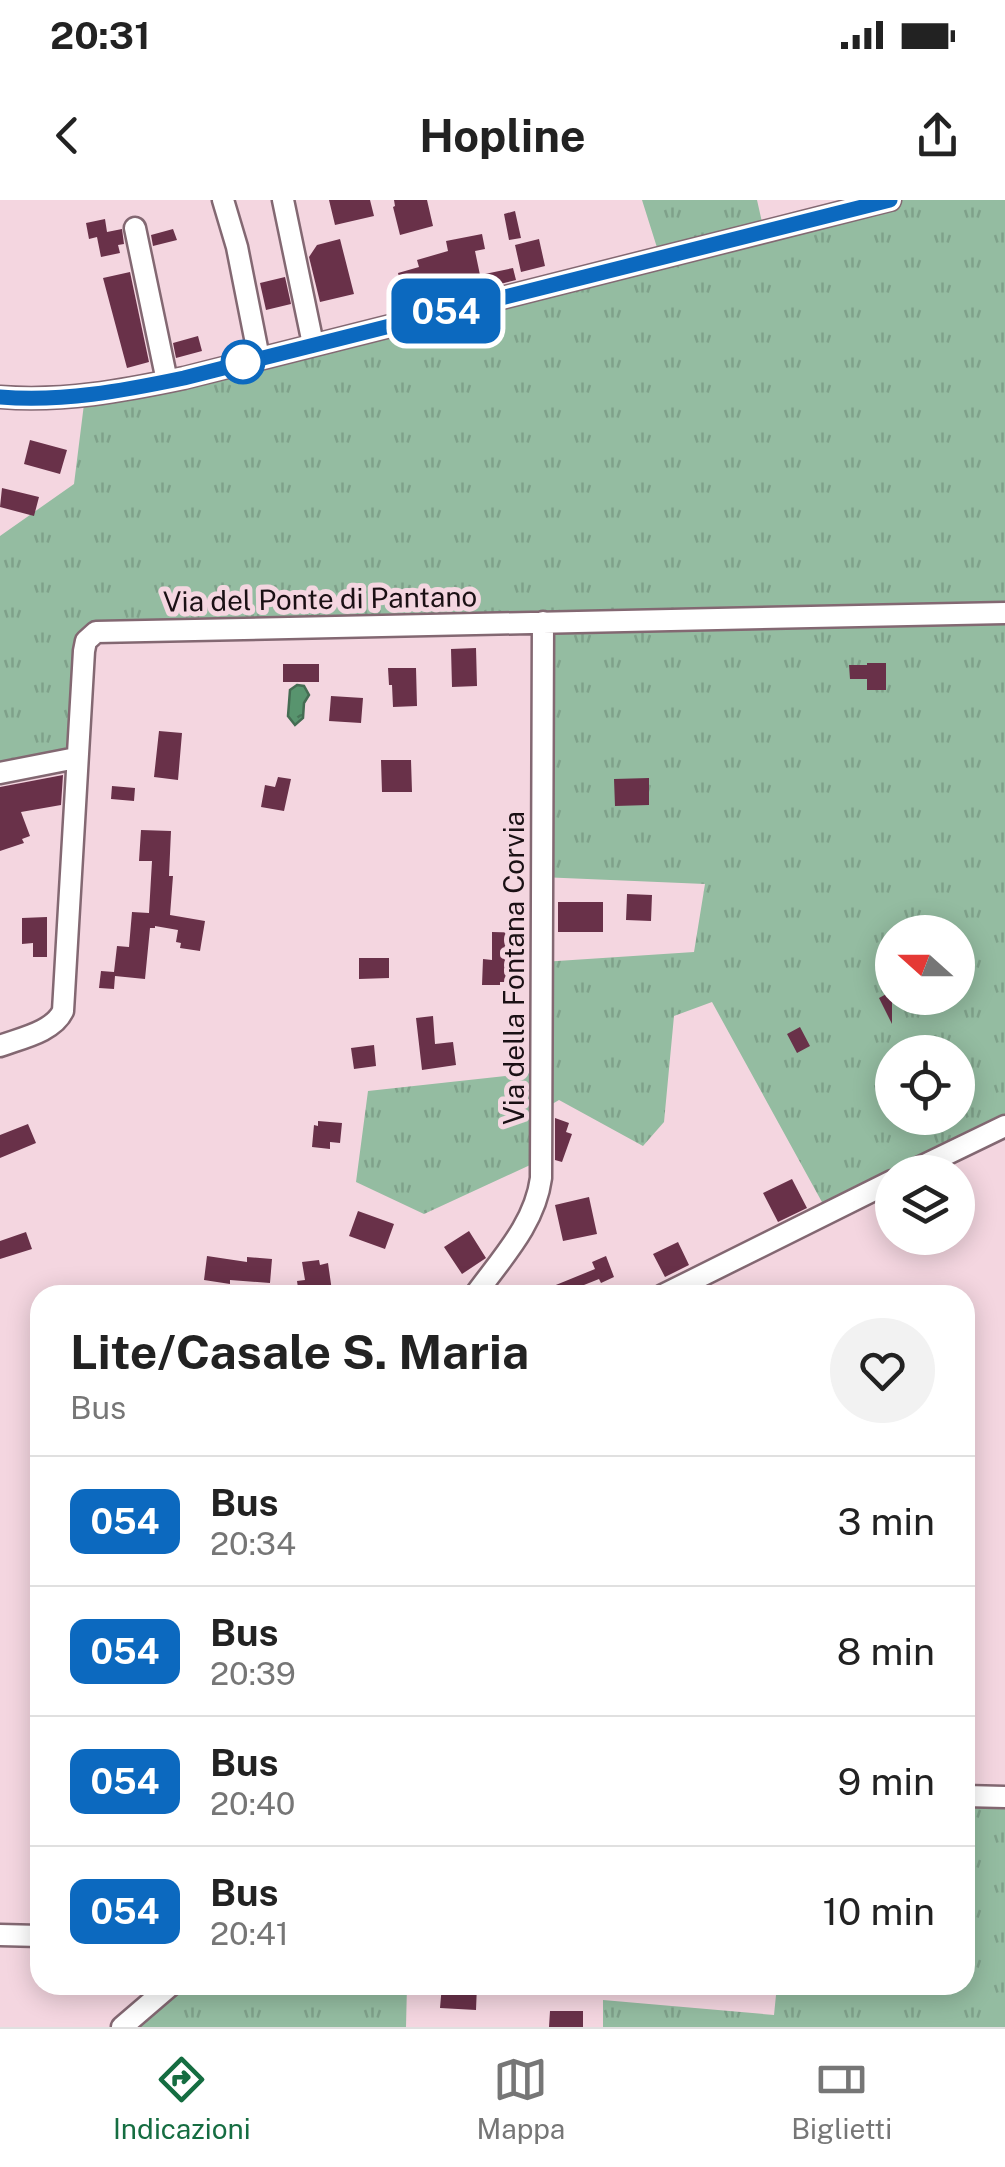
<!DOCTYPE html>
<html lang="it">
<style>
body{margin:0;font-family:"Public Sans",sans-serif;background:#f2f2f2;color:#222;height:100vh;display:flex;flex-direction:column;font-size:38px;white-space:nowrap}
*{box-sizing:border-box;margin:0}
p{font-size:32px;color:#767676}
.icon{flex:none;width:55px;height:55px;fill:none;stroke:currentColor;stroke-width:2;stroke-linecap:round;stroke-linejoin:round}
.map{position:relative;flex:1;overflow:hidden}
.panel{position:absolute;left:30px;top:1085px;width:945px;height:710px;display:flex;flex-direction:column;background:#fff;border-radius:30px;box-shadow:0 5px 25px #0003}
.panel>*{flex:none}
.badge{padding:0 20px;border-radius:15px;font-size:35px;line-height:65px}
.needle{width:65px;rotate:291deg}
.controls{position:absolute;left:875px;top:715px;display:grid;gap:20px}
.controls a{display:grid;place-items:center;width:100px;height:100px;border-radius:50%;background:#fff;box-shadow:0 5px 25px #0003;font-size:50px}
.map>.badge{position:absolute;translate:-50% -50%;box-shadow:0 0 0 5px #fff}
.round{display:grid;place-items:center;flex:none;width:105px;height:105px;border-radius:52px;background:#f2f2f2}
.head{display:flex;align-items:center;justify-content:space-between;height:170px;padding:0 40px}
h1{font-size:48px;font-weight:700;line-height:75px}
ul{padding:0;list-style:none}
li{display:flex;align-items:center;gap:30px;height:130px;padding:0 40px;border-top:2px solid #e0e0e0}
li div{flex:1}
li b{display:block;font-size:38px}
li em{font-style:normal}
li .badge{min-width:110px;font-weight:700;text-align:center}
.status{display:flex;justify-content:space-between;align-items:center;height:70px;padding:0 50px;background:#fff;direction:ltr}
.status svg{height:28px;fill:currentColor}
header{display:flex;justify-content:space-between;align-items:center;height:130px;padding:0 40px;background:#fff;font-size:45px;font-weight:700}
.dock{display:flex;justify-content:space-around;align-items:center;height:140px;border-top:2px solid #e0e0e0;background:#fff;font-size:28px;color:#767676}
.dock a{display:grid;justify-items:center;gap:5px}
.dock .active{color:#156d41}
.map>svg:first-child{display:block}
.grass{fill:url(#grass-tufts);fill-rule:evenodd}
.water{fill:url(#water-ripples);stroke:#456c53;stroke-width:2.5}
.building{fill:#693149}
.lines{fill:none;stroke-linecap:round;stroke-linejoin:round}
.minor-casing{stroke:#836872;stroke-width:25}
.minor{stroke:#fff;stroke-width:20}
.line-casing{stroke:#fff;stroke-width:22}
.line{stroke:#0c69bf;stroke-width:15}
.stop-dot{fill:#fff;stroke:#0c69bf;stroke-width:5}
.labels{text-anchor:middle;stroke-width:10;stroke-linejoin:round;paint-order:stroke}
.street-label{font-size:28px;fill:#1a1014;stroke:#f4d6e0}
</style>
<div class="status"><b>20:31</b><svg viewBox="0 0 49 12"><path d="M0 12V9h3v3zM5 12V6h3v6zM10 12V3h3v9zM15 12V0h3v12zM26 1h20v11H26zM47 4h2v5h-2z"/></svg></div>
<header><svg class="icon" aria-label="back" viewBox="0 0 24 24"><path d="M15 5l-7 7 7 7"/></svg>Hopline<svg class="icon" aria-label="share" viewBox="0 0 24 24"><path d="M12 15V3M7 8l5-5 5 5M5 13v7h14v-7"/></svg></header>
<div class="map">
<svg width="1005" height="1827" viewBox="0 0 1005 1827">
<defs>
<pattern id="grass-tufts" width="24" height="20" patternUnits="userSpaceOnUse" patternTransform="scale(2.5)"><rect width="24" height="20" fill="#94bca1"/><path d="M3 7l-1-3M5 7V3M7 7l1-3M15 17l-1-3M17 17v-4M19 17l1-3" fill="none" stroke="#7fa18a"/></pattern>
<pattern id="water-ripples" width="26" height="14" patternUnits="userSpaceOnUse" patternTransform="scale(2.5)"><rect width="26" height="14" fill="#58946e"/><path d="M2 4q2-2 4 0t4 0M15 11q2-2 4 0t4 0" fill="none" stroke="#487759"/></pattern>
</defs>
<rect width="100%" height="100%" fill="#f4d6e0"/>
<path class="grass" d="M642 0H757L764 31 890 0H1005V926L910 972H892L828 1013 712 802 674 816 664 922 643 946 559 900 542 910 541 960 424 1014 356 982 368 891 541 872 542 762 694 752 705 684 540 677 543 423 96 432 76 558 0 573V336L74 284 85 196 660 57ZM892 732H958V798H892ZM892 852H958V918H892Z
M965 1596 1005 1597V1827H603V1800L774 1815 777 1785H965Z
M171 1785H407L406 1827H123Z"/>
<path class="water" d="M297 485 304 486 309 495 304 503 303 518 295 525 288 516 290 490Z"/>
<path class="building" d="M329 0H370L374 16 335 25Z
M394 0H427L433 26 400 35 393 7 395 6Z
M515 11 521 38 509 40 504 14Z
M105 19 107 32 122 29 124 44 118 45 120 53 101 57 97 37 89 39 86 23Z
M173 29 177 40 153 46 151 35Z
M482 34 485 49 475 51 480 75 513 68 516 80 458 95V92L428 100 427 97 406 102 398 73 419 67 417 60 448 51 446 41Z
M340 39 354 94 320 102 309 57 317 45Z
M539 39 545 66 521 72 515 45Z
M130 72 149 162 127 168 103 78Z
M285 77 291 104 266 110 260 83Z
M198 136 202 151 176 158 173 143Z
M30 240 67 250 60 274 24 264Z
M2 288 39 297 34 316 0 307Z
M476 448 477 486 452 487 451 449Z
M867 463H886V490H867V479H850L849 465H867Z
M283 464H319V482H283Z
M388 468H416L417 506 393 507 392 485H389Z
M331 496 363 498 361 523 329 521Z
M159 531 182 533 178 580 154 577Z
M381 560H411L412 592H382Z
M63 575 61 605 21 612 30 636 22 639 24 643 0 651V587Z
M278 577 291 579 284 611 261 607 265 585 275 587Z
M649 578V605L615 606 614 579Z
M112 586 135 588 134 601 111 599Z
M141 630 171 631 169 676H173L170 715 205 721 200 751 180 748 181 743 176 742 178 730 155 726V728H150L145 779 115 776 114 789 99 788 101 771 114 772 117 746 129 747 132 712 149 713 152 661H139Z
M627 694 652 695 651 721 626 720Z
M558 702H603V732H558Z
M47 717V757H33V743L22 744V718Z
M492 732 525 733 524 782H500V785H482L483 759 492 760Z
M359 758H389V778L359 779Z
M892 791V824L879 798Z
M433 816 435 844 453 842 456 865 422 870 416 818Z
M800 827 810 846 797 853 787 834Z
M374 845 376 866 354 869 351 848Z
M555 918 569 923 566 932 572 934 562 962 555 960Z
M318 921 342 923 340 943 330 942V949L312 947 314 925 318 926Z
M28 924 36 943 0 958V935Z
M792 979 807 1008 778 1022 763 993Z
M589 997 597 1034 563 1041 555 1005Z
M358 1011 394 1024 385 1049 349 1036Z
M469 1031 486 1058 462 1074 444 1047Z
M26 1032 32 1049 0 1059V1041Z
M678 1042 689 1065 665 1077 653 1054Z
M207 1056 247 1062V1057L272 1059 270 1083 230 1080V1084L204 1080Z
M606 1056 614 1077 601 1083 599 1079 559 1095H549L546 1089 595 1069 592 1062Z
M319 1060 320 1065 328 1063 332 1091 299 1095 297 1081 305 1080 302 1062Z
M442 1785H477L476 1810 440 1808Z
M550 1811H583V1827H549Z"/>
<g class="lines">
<g class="minor-casing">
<path id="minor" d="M223 0 237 47 259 158
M283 0 313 144
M135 28 167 181
M0 197C63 202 122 191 184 178L890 0
M0 573 76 558
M0 846C21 838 53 832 63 811L84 451 86 441 96 432 1005 413
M910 972 1005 926
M475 1095C501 1059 535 1024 541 978L543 422
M663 1095 892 981
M965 1596 1005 1597
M0 1735 40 1736
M122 1827 171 1785"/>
</g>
<use href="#minor" class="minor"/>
</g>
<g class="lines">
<g class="line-casing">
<path id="line" d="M0 197C63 202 122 191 184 178L890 0"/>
</g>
<use href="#line" class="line"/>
</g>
<circle class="stop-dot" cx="243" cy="162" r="20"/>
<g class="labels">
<g class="street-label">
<text transform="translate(320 399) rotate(-1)" y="10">Via del Ponte di Pantano</text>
<text transform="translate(514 768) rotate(-90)" y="10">Via della Fontana Corvia</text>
</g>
</g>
</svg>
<div class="controls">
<a><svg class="needle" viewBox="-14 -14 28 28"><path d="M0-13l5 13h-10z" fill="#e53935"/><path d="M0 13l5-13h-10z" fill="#767676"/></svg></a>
<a><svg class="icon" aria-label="locate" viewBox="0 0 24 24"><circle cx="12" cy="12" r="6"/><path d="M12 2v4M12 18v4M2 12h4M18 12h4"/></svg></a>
<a><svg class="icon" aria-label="layers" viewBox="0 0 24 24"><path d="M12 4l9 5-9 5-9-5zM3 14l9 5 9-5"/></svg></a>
</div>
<b class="badge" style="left:446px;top:111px;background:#0c69bf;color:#fff">054</b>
<section class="panel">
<div class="head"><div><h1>Lite/Casale S. Maria</h1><p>Bus</p></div><a class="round"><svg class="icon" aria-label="heart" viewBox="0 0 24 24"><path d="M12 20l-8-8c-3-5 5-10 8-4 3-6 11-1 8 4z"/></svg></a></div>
<ul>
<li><span class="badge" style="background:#0c69bf;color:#fff">054</span><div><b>Bus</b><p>20:34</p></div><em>3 min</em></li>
<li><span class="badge" style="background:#0c69bf;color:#fff">054</span><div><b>Bus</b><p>20:39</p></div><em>8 min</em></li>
<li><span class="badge" style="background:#0c69bf;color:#fff">054</span><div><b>Bus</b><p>20:40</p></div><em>9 min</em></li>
<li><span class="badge" style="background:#0c69bf;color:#fff">054</span><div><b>Bus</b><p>20:41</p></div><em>10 min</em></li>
</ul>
</section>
</div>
<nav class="dock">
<a class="active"><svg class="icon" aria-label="directions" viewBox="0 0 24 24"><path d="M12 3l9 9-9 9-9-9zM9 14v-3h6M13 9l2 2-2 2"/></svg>Indicazioni</a>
<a><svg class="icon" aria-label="map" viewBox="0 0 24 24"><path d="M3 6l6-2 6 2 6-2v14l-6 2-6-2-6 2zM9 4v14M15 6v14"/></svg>Mappa</a>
<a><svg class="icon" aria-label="tickets" viewBox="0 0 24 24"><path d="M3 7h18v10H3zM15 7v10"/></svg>Biglietti</a>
</nav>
